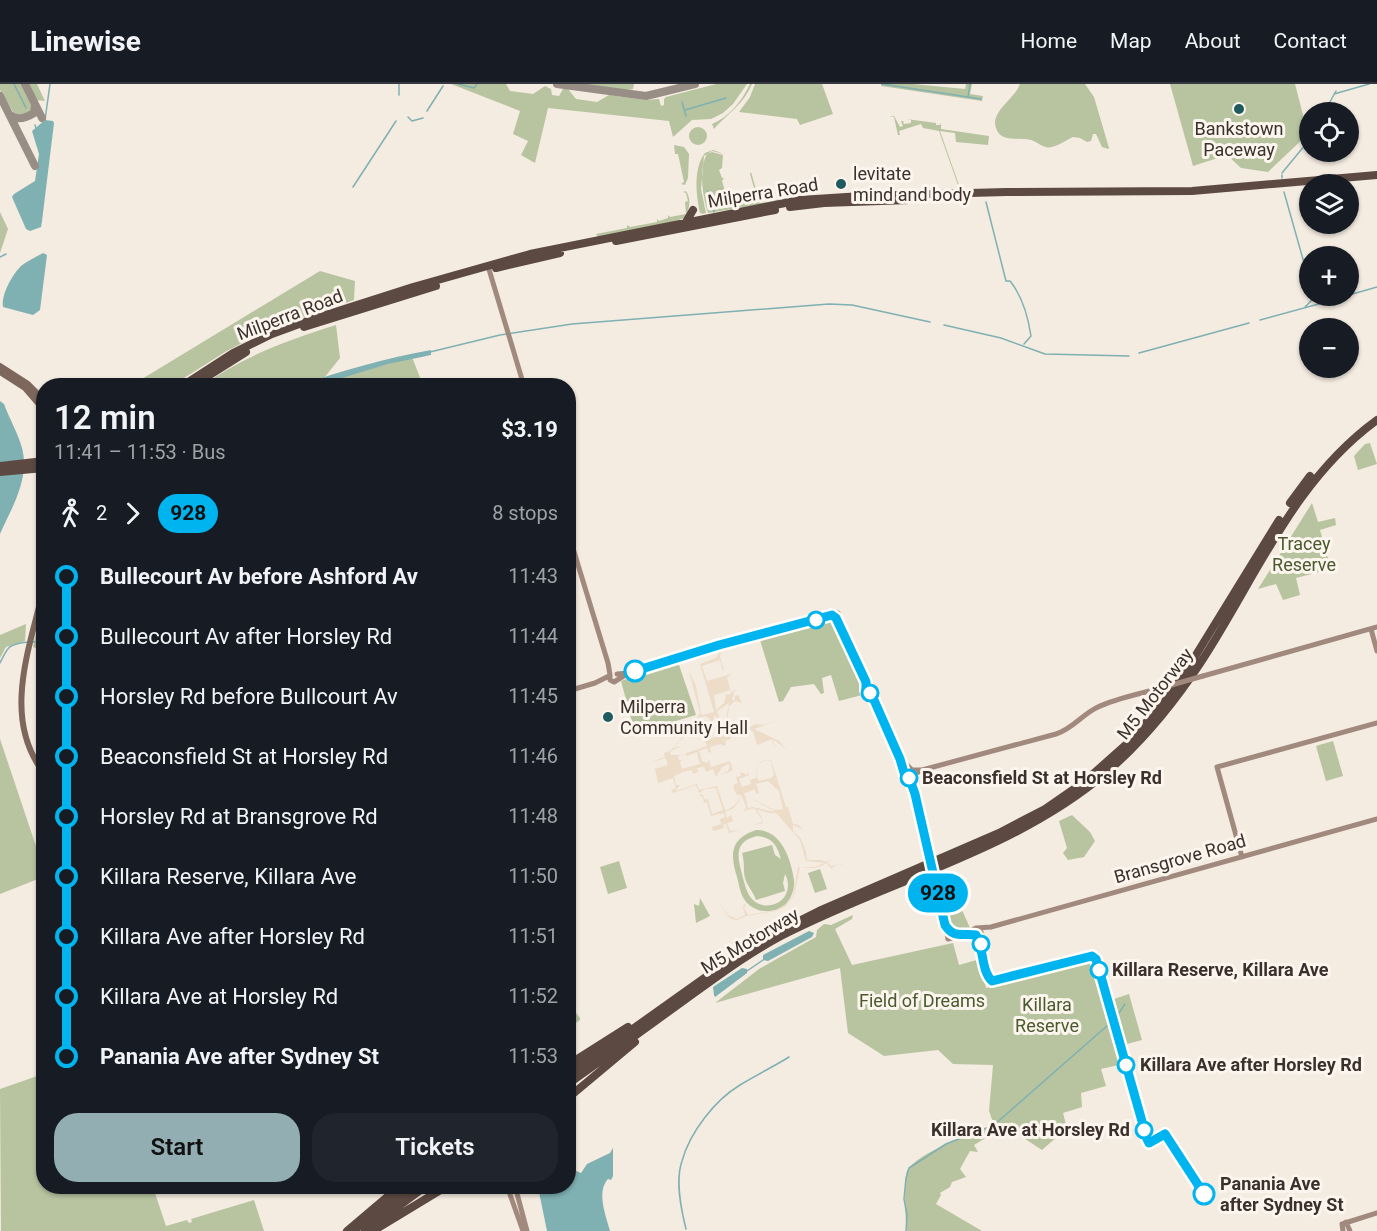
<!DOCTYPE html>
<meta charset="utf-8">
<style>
body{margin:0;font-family:Roboto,sans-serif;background:#20242c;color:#f1f3f6;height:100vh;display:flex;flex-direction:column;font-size:22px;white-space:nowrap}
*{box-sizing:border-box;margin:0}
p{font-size:20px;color:#9ea1a6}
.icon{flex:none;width:33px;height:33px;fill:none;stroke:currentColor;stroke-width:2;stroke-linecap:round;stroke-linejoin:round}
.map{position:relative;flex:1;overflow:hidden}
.panel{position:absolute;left:36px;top:294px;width:540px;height:816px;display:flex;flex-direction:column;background:#171b24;border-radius:24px;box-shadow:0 2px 4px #0004}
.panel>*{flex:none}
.badge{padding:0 12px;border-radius:20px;font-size:21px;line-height:39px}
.fabs{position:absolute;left:1299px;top:18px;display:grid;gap:12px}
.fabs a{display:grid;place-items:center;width:60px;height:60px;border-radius:50%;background:#171b24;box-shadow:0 2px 4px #0004;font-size:30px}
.map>.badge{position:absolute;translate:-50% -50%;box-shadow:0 0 0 3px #fff}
.legs{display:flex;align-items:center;gap:9px;height:66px;padding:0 18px;font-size:20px}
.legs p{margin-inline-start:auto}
.headline{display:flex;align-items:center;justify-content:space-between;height:102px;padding:0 18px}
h1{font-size:33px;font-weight:600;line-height:45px}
.primary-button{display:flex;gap:12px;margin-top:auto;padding:12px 18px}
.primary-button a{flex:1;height:69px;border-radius:24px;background:#92aeb2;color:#111;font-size:24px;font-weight:600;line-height:69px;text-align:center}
.primary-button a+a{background:#20242c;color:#f1f3f6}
ul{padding:0 18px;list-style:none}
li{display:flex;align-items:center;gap:21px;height:60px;font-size:22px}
li i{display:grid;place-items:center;width:9px;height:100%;margin:0 8px;background:currentColor}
li i::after{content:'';width:15px;height:15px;margin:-8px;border:4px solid;border-radius:50%;background:#171b24}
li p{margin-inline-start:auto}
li:first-child i{background:linear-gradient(#0000 50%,currentColor 0)}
li:last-child i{background:linear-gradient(currentColor 50%,#0000 0)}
header{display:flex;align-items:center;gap:36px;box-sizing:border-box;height:84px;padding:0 30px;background:#171b24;border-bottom:2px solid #363941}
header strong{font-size:28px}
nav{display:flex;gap:33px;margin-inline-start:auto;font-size:21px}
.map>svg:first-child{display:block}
.green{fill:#b8c4a0;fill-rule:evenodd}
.plaza{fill:#ecdcc8;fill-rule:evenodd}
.water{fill:#7fb0b2}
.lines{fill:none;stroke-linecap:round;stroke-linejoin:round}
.stream{stroke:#7fb0b2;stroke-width:1.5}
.taxiway{stroke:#988e86;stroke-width:8}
.secondary{stroke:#a18a7d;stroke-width:5}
.primary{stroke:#7d675c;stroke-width:6}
.highway{stroke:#5c4a42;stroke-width:8}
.secondary-bridge{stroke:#a18a7d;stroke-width:5}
.line-1-casing{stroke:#fff;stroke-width:14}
.line-1{stroke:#00b5ef;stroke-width:9}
.poi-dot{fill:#1f5a5e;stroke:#fbf5ee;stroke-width:2}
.stop-1-dot{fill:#fff;stroke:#00b5ef;stroke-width:3}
.labels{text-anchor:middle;stroke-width:6;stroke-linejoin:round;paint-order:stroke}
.poi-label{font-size:18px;fill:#3b302b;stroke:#fbf5ee;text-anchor:start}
.street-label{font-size:18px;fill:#3b302b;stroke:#fbf5ee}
.park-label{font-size:18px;fill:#4a5a2e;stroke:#fbf5ee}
.stop-label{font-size:18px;font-weight:bold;fill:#3b302b;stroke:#fbf5ee;text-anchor:start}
</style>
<header>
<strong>Linewise</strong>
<nav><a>Home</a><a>Map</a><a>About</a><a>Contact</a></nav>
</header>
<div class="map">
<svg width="1377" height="1147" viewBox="0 0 1377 1147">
<rect width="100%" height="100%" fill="#f4ebe1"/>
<path class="green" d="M0 0H23L32 19 31 28 22 32 15 31 0 6Z
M27 0H37L45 17 35 16Z
M451 0H506L510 7 533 10 545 2 551 5 552 11 559 12 563 5H568L576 15 597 18 609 11 646 16 659 15 661 22 664 21V15L666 13 716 0H747L733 20 723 29 711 35 692 36 673 53 669 37 548 24 535 79 521 71 528 57 513 50 520 27Z
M581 0H634L633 5 627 6Z
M750 0H752C743 21 728 29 714 45L712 40C729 33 742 17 750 0Z
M755 0H822L833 30 800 41 797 35 739 28 750 13Z
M881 0H913L965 5 966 0H972L970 10 983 12 982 17 881 2Z
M1020 0H1085L1094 13 1109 64 1108 65 1102 63 1096 50H1093L1091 57 1087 58 1080 54 1073 53C1066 56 1060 61 1052 63 1043 65 1040 59 1031 56 1022 54 1012 56 1004 53 998 51 995 44 995 38 997 23 1015 14 1020 0Z
M1170 0H1295L1308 50 1268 88 1241 84 1227 71 1193 82Z
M894 32 900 43 903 42 901 37H903L904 40 911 39V36L906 35 936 39V41H940L941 39V45L989 52 988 61 956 58 955 49 940 47 960 104H959L939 47 923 44 921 40 899 47 900 51H898L894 33H890Z
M689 52a9 9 0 1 1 18 0a9 9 0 1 1-18 0Z
M674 61 684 63 689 70 688 94 685 101 681 100 684 98 678 70H675Z
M713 66 724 70 712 67 704 72 701 105 706 129 703 130 700 129C696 112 693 84 705 69Z
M712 68 723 71 722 84 719 86 722 94H724L722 97 728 117 734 119 757 114 750 90 751 88 760 119 787 114V116L708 129C703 113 698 86 707 70Z
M686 107C692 116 689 125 685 134L661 141 598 153 596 150 627 144V141L630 143 657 138V135L659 137 668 134V131L670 133 686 130 685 118 688 117 686 109 683 108Z
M0 128 8 145 0 169Z
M320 187 355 197 354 216 263 248 225 268 173 301H132Z
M336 241 340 274 320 299 412 273 423 301 202 302C243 272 289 256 336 241Z
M1370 359 1377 380 1358 386 1354 372 1365 360Z
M1312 419 1318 438 1335 434 1336 441 1320 446 1331 485 1296 494 1300 511 1283 516 1276 500 1258 505Z
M833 537 866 610 839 617 831 591 822 594 824 609 821 610 814 600 791 603 783 617 779 618 760 556Z
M43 538H44L43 567 33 563 38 540Z
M26 540 25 557 6 563 0 574V551Z
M678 578 696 631 635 649 621 597Z
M0 655 44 786 43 793 0 810Z
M1333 657 1343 692 1326 697 1316 662Z
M1072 731 1090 748 1095 757 1084 773 1068 776 1063 769 1067 764 1059 737Z
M756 746C781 745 791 775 794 796 795 805 791 815 785 821 772 831 753 829 744 815 740 809 739 800 737 793 730 770 730 755 756 746ZM757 752C772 753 777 761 781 775L775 771 772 761 742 769C745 779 743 786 745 794 747 802 753 807 756 816L785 807 783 799 785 790C789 797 789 805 785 812 778 823 761 825 752 815 747 810 745 801 743 794 738 775 732 758 757 752Z
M619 777 627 804 608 810 600 783Z
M820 785 827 805 815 809 808 789Z
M947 792 970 844 952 849 941 796Z
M700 814 710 832 696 839 694 820 699 822Z
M853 831 852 835 835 845 852 881 953 859 959 881 980 875 986 904 1085 875 1089 874 1094 878 1123 980 1101 985 1106 1002 1081 1009 1082 1023 1063 1029 1067 1044 1042 1066 1019 1051 1012 1038 974 1061 978 1068 970 1067 961 1083 960 1085 966 1093 952 1098 950 1103 940 1109 941 1111 936 1120 982 1147H907C905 1138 904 1095 907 1087 916 1069 975 1048 994 1041L989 1027 993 981 953 980 938 966 884 972 848 949 840 884 715 919 759 885 816 853 817 846 824 840 831 841Z
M1129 910 1142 956 1123 961 1111 916Z
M568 918 580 934V936L569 944Z
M43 990 44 1102 153 1103 166 1142 187 1136 189 1139 192 1138 191 1135 254 1116 264 1147H1L0 1005Z"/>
<path class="plaza" d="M721 566 720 573 724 586 723 587 720 576 702 582 707 597 731 590 727 594 731 608 738 605 734 608 732 616H735V612L738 611 742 619 735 617 729 622 727 640 729 648 732 646 735 647 736 645 739 646 740 643 743 645 744 642 747 644 756 640 763 641 779 636 754 645 779 657 786 665 773 655 776 668 772 655 757 661 753 647 749 645 742 649H735L733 651 730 650 731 655 725 657 726 661 723 662 721 660 710 663 711 668 709 669 707 664 699 667 702 677 707 679 709 676 711 683 730 677 733 686 719 692 728 687 730 681 728 680 722 683 716 693 713 685 706 688 704 683 697 684 698 688 693 690 692 686 683 688 674 692 676 701H680L675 707 697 700 699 706 717 702 725 726H727L734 722 742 711H737L734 705V700L738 699 736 693 741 692 740 687 741 689H744L746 691 748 689 749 691 739 695 742 703 751 700 750 696 756 694V686L761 677 771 676 786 723H788L793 740 798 741 804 746H836H804L793 741V747L801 755 806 768 807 776H820L826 778 832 775 827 779 832 782 842 780 843 782 841 780 833 783 832 785 826 779 822 782 814 784 800 783 794 811 786 822 775 827 746 832 737 836 732 835 727 831 719 819 728 831 737 835 745 831 743 822 747 818 744 824 748 831 776 826 786 820 793 811 798 783H814L825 779 806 777 800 756 776 729H769L756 725 761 732 763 739 754 741 762 738 761 734 754 724 744 727 746 723 742 712 734 724 725 728 727 734 731 731 733 737 727 739 730 747 740 746 729 749 726 740 723 741 724 744 713 747 712 743 702 746 721 740 720 735 725 733 724 729 711 732 707 718 704 719 703 713 700 712 699 710 703 711 705 716 708 715 712 730 723 726 716 704 705 705 699 709 696 701 673 709 671 703 673 706 676 703 673 694 658 699 655 685 668 681 666 674 649 679 665 673 664 669 670 667 682 654 700 629 689 587 696 602 701 630 703 631 714 628 700 580 716 574ZM730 606 731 610 726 611 724 619 716 626 714 611ZM729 619 727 630 728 649 724 651 717 627ZM715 630 722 651 710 655 708 652ZM706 632 709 634 712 640 711 647 704 655 707 662 681 671H671L670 668 672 666 683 662 673 664 683 654 697 634ZM697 668 700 680 682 685 680 678 682 676H679L678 672 686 670 687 672ZM764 676 771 677 774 691 771 694 759 697 757 694 756 687 760 679ZM768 697 779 707 783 725 774 726 743 710 755 705 756 710 759 709 756 700ZM745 711 774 727V728L753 723 748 724Z"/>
<path class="water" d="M45 36 53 37 54 39 42 137 41 143 30 147 26 145 12 113 14 110 35 97 39 70 32 47Z
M43 169 47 171 40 226 33 231 3 223C1 211 12 191 21 182 27 177 36 173 43 169Z
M431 266V271L388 280 319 301H301C344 286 386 274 431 266Z
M0 317 4 320C9 334 18 349 22 364 30 395 12 423 0 450Z
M809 847 814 849 812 853 768 877 763 876V871Z
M742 884 747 885V889L715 913 714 911 713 903Z
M613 1064V1092L611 1096 608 1095C596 1108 606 1132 610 1147H547L538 1103 568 1102 569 1089 574 1086 581 1089 587 1080 610 1069Z"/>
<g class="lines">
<path class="stream" d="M14 0 26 24
M399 0V11
M458 0 474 4 477 0
M882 0 981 15
M1334 10 1369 0
M968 13 970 0
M682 18 686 32
M1326 25 1336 7
M685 26 726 14
M427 27 443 2
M408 33 412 37 423 34
M45 36 50 0
M35 41 36 44
M1282 89 1310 55
M1282 91V94
M353 103 396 37
M708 107 714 128
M1284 108 1310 200
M986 118 1006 197H1010C1023 213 1028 232 1031 252L1024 260
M0 173 6 170
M1349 211 1377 203
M1305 223 1311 217 1312 212
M1260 236 1348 212
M944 241 1001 254 1045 270 1129 272
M430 268 500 251 572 240 829 220 852 221 930 238
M1139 269 1249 239
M33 558 44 556
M0 579C8 562 9 560 28 558
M747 887 763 876
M1117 932 1125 920
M686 1145C681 1125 675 1097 682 1077 690 1048 715 1016 740 1001 756 991 773 983 789 973
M906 1147 907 1131 904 1115 906 1094 909 1084 946 1060 994 1041 1108 941"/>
<path class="taxiway" d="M25 0 42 34
M557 0 646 12 695 0
M0 12 35 82
M10 31C18 37 26 34 34 29L35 21"/>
<path class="secondary" d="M488 182 524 302
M568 448 608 579 610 591
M832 531 833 527 838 529 836 533 866 598V606L869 607 874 616 900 675 905 692 909 693
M1371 545 1377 567
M617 590 629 589 719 561 832 531
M610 591V596L614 598 627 590
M1203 592 1377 543
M568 607 595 599 609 592
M902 676 912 686H921
M909 693 922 686 1056 650C1072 645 1082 631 1096 624 1116 614 1140 610 1161 604
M909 693 919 722 928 765
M1242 773 1217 683 1377 639
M936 798 948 855 965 850 976 844 991 843 1377 735
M974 846 976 851 981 848
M507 1102 523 1147
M515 1102 527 1147
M1346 1138 1350 1147
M1343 1147 1342 1140 1377 1129"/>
<path class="primary" d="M0 282 28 300 44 316
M0 288 25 304 44 326
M44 503C30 563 1 634 44 689"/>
<path class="highway" d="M790 123 824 119 909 116
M686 138 693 126
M616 157 775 126
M496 184 560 169
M304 243 436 202
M182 302 233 269 272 250 313 235 413 203 530 170 800 116 862 112 1006 108 1192 107 1377 91
M192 302 246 268
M0 382 44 377
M0 388 44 384
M1290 419 1310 392
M568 981 628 943
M568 991 710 890 771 851 819 827 999 749 1045 725 1084 698 1129 658 1166 616 1183 592 1279 436
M568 1000C608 972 647 943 686 915 717 893 747 870 781 852 887 797 1015 767 1107 688 1144 656 1174 619 1201 578 1256 494 1293 397 1377 336
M568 1014 635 958
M347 1147 400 1102
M353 1147 414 1102
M365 1147 426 1102
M373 1147 447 1102"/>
<path class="secondary-bridge" d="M1161 604 1203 592
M928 765 936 798"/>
</g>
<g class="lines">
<g class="line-1-casing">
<path id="line-1" d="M635 587 719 561 832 531 836 534 866 598V606L869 607 874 616 900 675 905 692 909 693 915 710 945 841C954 855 962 849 976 851 984 864 981 887 992 897L1092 872 1096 875 1147 1055 1149 1059 1165 1050 1204 1110"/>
</g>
<use href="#line-1" class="line-1"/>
</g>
<g class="poi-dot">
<circle cx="1239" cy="25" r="6"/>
<circle cx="841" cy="100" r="6"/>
<circle cx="608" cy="633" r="6"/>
</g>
<g class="stop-1-dot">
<circle cx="816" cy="536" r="8"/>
<circle cx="635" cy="587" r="10"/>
<circle cx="870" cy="609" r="8"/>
<circle cx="909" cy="694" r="8"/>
<circle cx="981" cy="860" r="8"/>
<circle cx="1099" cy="886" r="8"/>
<circle cx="1126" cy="981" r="8"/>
<circle cx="1144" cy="1046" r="8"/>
<circle cx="1204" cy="1110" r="10"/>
</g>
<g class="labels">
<g class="poi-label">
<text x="1239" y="51" text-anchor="middle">Bankstown<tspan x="1239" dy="21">Paceway</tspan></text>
<text x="853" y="96">levitate<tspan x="853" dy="21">mind and body</tspan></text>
<text x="620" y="629">Milperra<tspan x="620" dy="21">Community Hall</tspan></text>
</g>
<g class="street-label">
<text transform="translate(763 109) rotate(-9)" y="6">Milperra Road</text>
<text transform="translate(290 231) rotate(-21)" y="6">Milperra Road</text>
<text transform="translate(1155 610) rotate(-52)" y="6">M5 Motorway</text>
<text transform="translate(1180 775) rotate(-16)" y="6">Bransgrove Road</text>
<text transform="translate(750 857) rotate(-31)" y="6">M5 Motorway</text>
</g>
<g class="park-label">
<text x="1304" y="466">Tracey<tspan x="1304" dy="21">Reserve</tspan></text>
<text x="922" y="923">Field of Dreams</text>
<text x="1047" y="927">Killara<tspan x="1047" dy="21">Reserve</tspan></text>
</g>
<g class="stop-label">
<text x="922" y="700">Beaconsfield St at Horsley Rd</text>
<text x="1112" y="892">Killara Reserve, Killara Ave</text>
<text x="1140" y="987">Killara Ave after Horsley Rd</text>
<text x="1130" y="1052" text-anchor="end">Killara Ave at Horsley Rd</text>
<text x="1220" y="1106">Panania Ave<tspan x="1220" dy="21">after Sydney St</tspan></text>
</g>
</g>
</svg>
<div class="fabs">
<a><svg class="icon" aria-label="locate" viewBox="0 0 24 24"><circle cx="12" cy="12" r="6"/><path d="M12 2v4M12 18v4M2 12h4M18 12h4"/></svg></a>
<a><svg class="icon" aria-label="layers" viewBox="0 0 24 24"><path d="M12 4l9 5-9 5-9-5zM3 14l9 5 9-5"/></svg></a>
<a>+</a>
<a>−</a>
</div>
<b class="badge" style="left:938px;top:809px;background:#00b5ef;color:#111">928</b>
<section class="panel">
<div class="headline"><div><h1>12 min</h1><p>11:41 – 11:53 · Bus</p></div><b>$3.19</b></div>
<div class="legs"><svg class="icon" aria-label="walk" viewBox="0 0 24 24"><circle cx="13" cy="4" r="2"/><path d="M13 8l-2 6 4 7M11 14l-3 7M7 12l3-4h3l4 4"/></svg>2<svg class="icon" aria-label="forward" viewBox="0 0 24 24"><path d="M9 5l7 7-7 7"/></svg><b class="badge" style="background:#00b5ef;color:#111">928</b><p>8 stops</p></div>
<ul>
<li><i style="color:#00b5ef"></i><b>Bullecourt Av before Ashford Av</b><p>11:43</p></li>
<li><i style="color:#00b5ef"></i><span>Bullecourt Av after Horsley Rd</span><p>11:44</p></li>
<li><i style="color:#00b5ef"></i><span>Horsley Rd before Bullcourt Av</span><p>11:45</p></li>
<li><i style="color:#00b5ef"></i><span>Beaconsfield St at Horsley Rd</span><p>11:46</p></li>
<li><i style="color:#00b5ef"></i><span>Horsley Rd at Bransgrove Rd</span><p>11:48</p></li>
<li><i style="color:#00b5ef"></i><span>Killara Reserve, Killara Ave</span><p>11:50</p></li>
<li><i style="color:#00b5ef"></i><span>Killara Ave after Horsley Rd</span><p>11:51</p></li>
<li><i style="color:#00b5ef"></i><span>Killara Ave at Horsley Rd</span><p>11:52</p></li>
<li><i style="color:#00b5ef"></i><b>Panania Ave after Sydney St</b><p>11:53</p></li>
</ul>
<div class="primary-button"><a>Start</a><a>Tickets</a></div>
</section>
</div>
